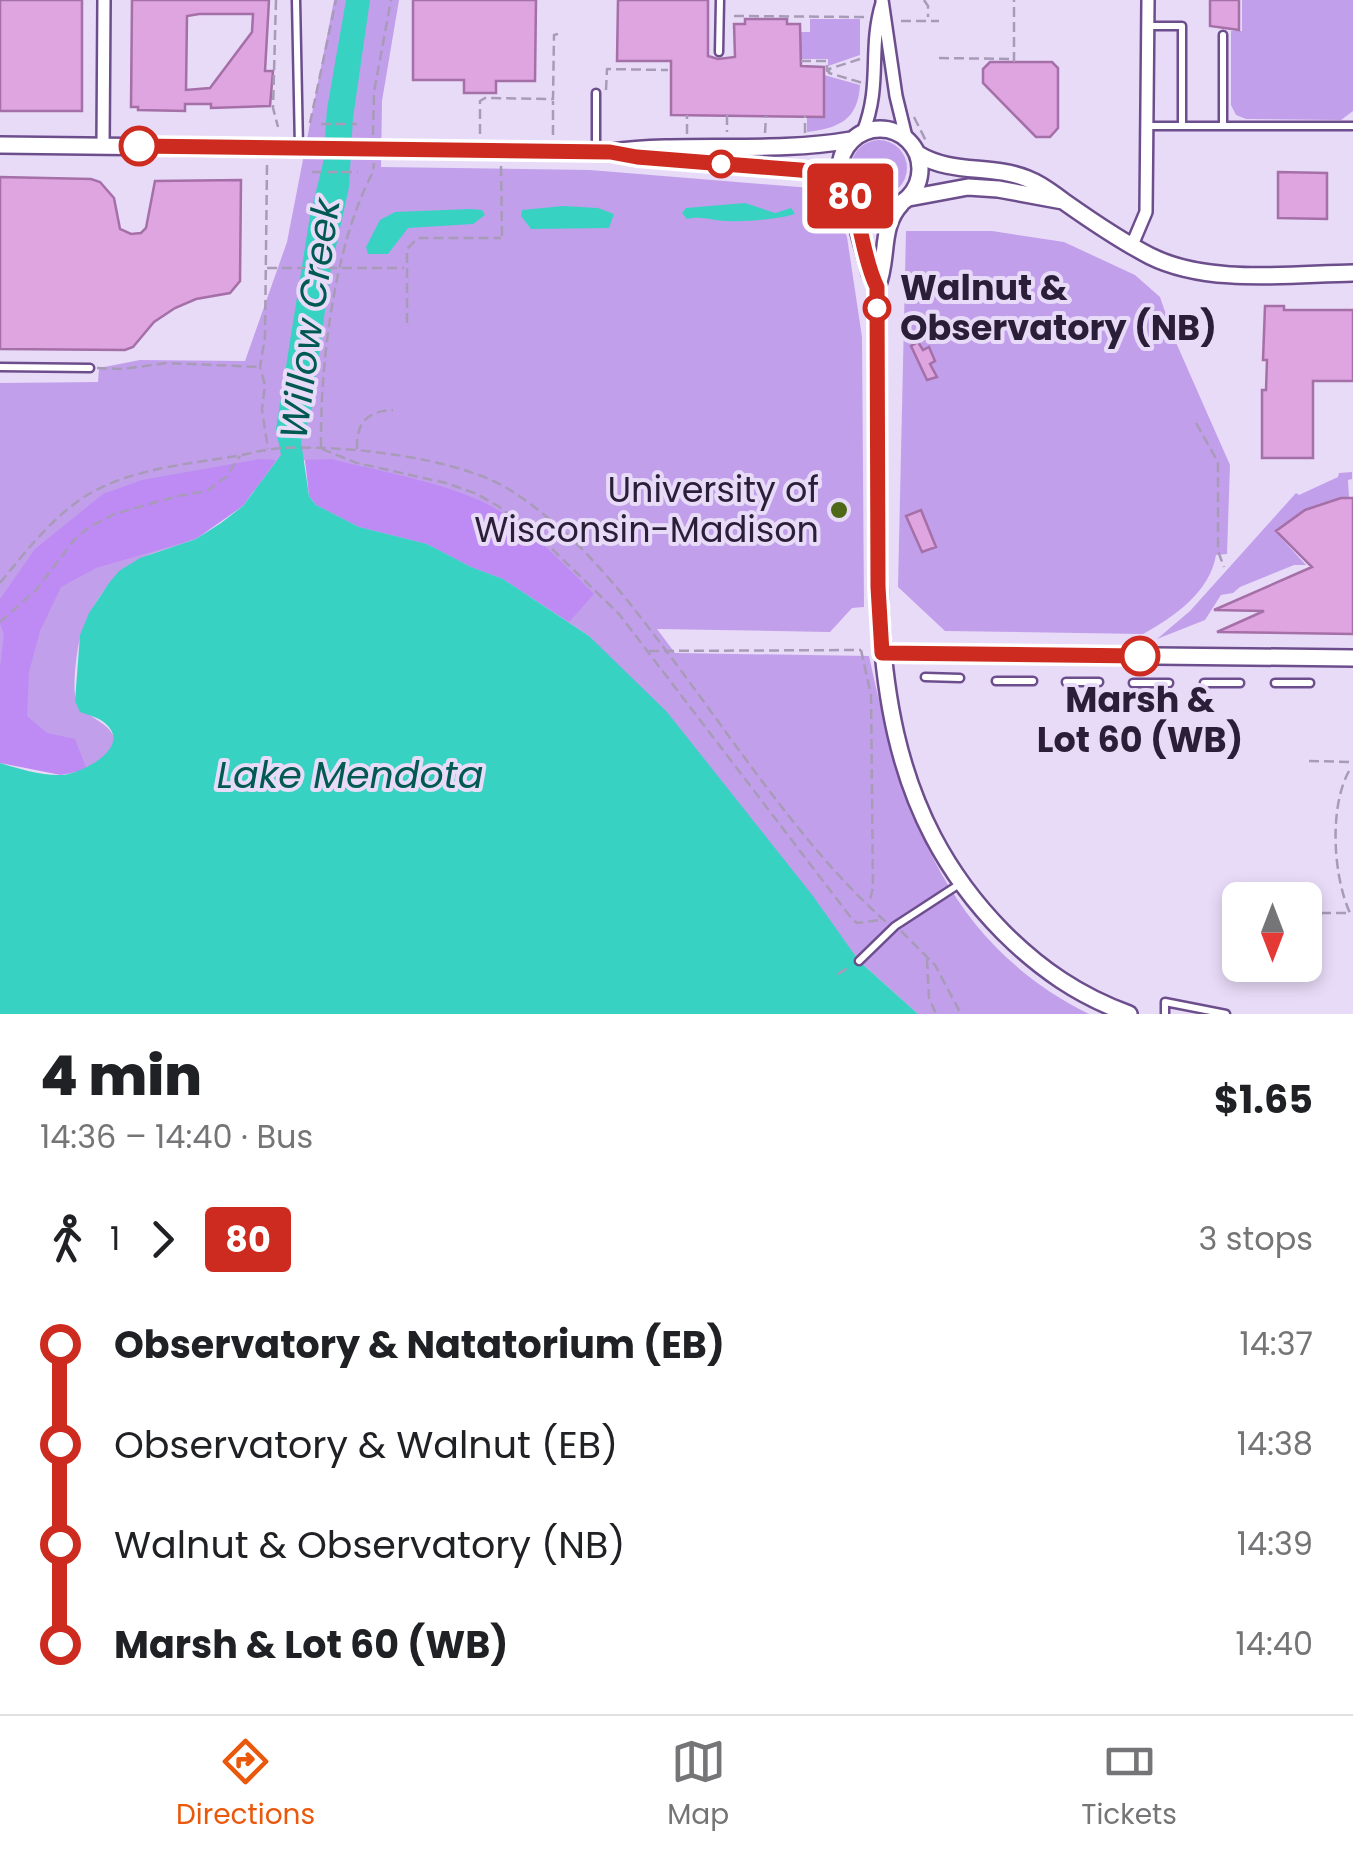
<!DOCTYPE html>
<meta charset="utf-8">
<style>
body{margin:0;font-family:Poppins,sans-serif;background:#f6f6f6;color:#202124;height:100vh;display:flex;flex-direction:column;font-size:38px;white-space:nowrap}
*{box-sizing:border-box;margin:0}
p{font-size:32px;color:#757577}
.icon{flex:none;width:55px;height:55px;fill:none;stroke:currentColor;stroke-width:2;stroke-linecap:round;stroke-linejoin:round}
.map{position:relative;height:1014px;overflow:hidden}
.drawer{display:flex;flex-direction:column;background:#fff;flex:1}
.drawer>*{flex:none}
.badge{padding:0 20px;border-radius:8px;font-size:35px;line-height:65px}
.needle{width:65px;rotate:180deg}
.buttons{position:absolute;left:1222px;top:882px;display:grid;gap:20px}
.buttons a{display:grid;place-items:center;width:100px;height:100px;border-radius:15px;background:#fff;box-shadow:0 5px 15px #0003;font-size:50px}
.map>.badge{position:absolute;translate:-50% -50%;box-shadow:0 0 0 5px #fff}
.legs{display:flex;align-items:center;gap:15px;height:110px;padding:0 40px;font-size:32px}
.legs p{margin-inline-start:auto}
.overview{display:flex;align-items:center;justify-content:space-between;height:170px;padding:0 40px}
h1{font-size:55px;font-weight:800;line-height:75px}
ul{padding:0 40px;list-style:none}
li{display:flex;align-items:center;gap:35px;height:100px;font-size:38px}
li i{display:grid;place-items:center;width:15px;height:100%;margin:0 12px;background:currentColor}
li i::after{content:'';width:25px;height:25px;margin:-12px;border:8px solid;border-radius:50%;background:#fff}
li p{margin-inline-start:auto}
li:first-child i{background:linear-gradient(#0000 50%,currentColor 0)}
li:last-child i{background:linear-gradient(currentColor 50%,#0000 0)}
.dock{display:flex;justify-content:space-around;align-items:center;height:140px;border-top:2px solid #e0e0e0;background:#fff;font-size:28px;color:#757577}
.dock a{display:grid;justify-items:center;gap:5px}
.dock .selected{color:#ea580c}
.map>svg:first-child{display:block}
.green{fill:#c29fea}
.forest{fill:#be8af4}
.water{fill:#38d2c3}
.building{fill:#dea5e0;stroke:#a56fa7;stroke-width:2.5;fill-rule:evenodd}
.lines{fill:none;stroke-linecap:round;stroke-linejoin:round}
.service-casing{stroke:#6d4e8d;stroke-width:11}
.minor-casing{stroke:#6d4e8d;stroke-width:16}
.tertiary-casing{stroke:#6d4e8d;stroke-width:20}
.path{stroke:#a89bb8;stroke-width:2.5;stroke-dasharray:10 5;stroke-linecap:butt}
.service{stroke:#fff;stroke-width:6}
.minor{stroke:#fff;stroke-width:11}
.tertiary{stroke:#fff;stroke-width:15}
.line-1-casing{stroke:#fff;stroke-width:22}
.line-1{stroke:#cd2b1f;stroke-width:15}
.stop-1-dot{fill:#fff;stroke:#cd2b1f;stroke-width:5}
.poi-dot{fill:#4f6818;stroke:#e8dbf8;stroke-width:4}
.labels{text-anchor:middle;stroke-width:8;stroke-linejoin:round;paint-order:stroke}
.stop-label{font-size:35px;font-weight:bold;fill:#2b1e39;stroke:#e8dbf8;text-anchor:start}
.poi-label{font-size:35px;fill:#2b1e39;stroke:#e8dbf8;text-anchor:end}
.water-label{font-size:38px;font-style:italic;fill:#005a53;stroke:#e8dbf8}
</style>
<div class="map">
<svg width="1353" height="1014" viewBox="0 0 1353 1014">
<rect width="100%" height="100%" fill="#e8dbf8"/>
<path class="green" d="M334 0H399L382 101 381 167 590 170 811 188 831 200 847 237 862 337 864 607 852 608 830 632 657 629 675 653 869 656C901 805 942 941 1089 1014H918L859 961 589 636 503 579 471 567 427 544 359 527 316 505 305 460C290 469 273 477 259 487 238 502 220 521 199 535 188 544 171 547 157 552 118 565 97 594 82 632 77 644 72 688 76 700 81 722 151 728 87 770L0 763V383L98 382 99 368 140 360 245 361 287 242Z
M1242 0H1353V111L1341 120 1246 119 1236 115 1231 105V31H1242Z
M810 19H860V55L828 66V59H801L800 32H810Z
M824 75 860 85C858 120 839 128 807 132V116Z
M851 168a28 28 0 1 1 56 0a28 28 0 1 1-56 0Z
M906 231H992L1064 242 1135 275 1160 297 1174 338 1230 465 1227 554 1216 555C1210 592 1174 617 1143 634L945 631 898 587Z
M1352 472V479L1348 480 1349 498 1311 507 1275 531 1306 565H1294L1240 587 1233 593 1221 595 1205 620 1157 639 1190 611 1296 493 1299 495 1338 477 1339 473Z"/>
<path class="forest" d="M260 459 276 460 243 506 196 539 96 568 61 587 40 631 29 672 27 716 47 733 75 739 87 770 61 775 0 763V668L4 634 0 624V599L35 549 103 494 142 480Z
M332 459C381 472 434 480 481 501 524 521 561 562 594 594L569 622 503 579 471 567 427 544 359 527 316 505 309 496 305 460Z"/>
<path class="water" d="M346 0H370L353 118 349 187 330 274 311 413 301 441 309 496 316 505 359 527 427 544 471 567 503 579 589 636 667 712 813 896 859 961 918 1014H0V763C20 769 42 776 63 775 82 773 129 749 108 726 101 718 89 715 80 712L75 701 80 635 89 613 109 583 119 571 140 558 196 539 221 523 243 506 281 455 276 429 310 216 323 163 327 109Z
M745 203 775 213 791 208 795 214C778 219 748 222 728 221 713 221 702 215 687 219L682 213 686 208Z
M563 206 598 208 614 214 609 228 531 229 521 216 522 210Z
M470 209 482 210 485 215 473 224 408 228 388 254H368L366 247 380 220 395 212Z"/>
<path class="building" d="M0 0H82V111H0Z
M132 0H269L265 71H273L270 106 211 108V104H185V111L138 110V107H131ZM199 14H253L252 32 210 88 186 90 187 16Z
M413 0H536L535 81H496V93H464V80H413Z
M618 0H708V56L718 59 735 57 734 24H745V19H787V24H800L801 66 824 67V117L671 115V61H617Z
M1210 0H1239V30L1210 26Z
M990 62H1052L1058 68V128L1050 137H1036L983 83V69Z
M1278 172 1327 173V219L1278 218Z
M0 177 91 179 100 182 114 198 120 229 131 234 141 233 146 228 155 181 241 180 240 281 230 293 196 299 175 308 154 322 133 347 125 350 0 349Z
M1265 306H1284V310H1353V381H1313V458H1262V390H1266L1267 360H1263Z
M918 342 923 350 929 347 935 361 930 364 937 377 927 380 911 346Z
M1341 498H1353V634L1217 632 1264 611 1214 610 1312 567 1276 531 1305 510Z
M921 510 936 547 922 552 906 516Z"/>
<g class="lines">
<g class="service-casing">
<path id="service" d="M296 0 299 148
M1148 26H1182V126
M1223 35V126
M719 52 720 0
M596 93V150
M1148 126H1353
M0 367 90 368
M925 677 960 678
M996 681H1033
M1066 682H1099
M1133 683H1169
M1204 683H1240
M1275 683H1310
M859 961 895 926 961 883
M1165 1014V1002L1226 1014"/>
</g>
<g class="minor-casing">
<path id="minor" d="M882 0 896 96 906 137
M863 132C882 85 868 49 882 3
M103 146 104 0
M1132 245 1146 212 1148 0"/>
</g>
<g class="tertiary-casing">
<path id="tertiary" d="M840 169a40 40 0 1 1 80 0a40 40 0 1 1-80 0Z
M0 145 610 152C690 142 771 154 851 140
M918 154C952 175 992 164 1028 179 1044 185 1053 194 1066 203 1093 222 1121 241 1150 256 1208 285 1290 274 1353 273
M644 157 800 170 815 173 843 185
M849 196 870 273 877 287
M909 198 968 187 998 189 1063 201
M901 204C879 227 889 260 877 287 877 360 878 434 878 507 878 667 884 811 1003 932 1040 969 1079 996 1129 1014
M882 653 1353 658"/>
</g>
<path class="path" d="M276 0 273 108 278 127
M924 0 928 6V17
M734 16 864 17
M901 21H939
M939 58 1014 59
M860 59 829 69V73L863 83
M801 61H827V71H829
M1014 62V0
M606 90 607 69 668 70
M727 115V132
M914 117 926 141
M310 123 336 0
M321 124H357
M765 133 766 116
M805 133V116
M480 134V101L485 98 553 99 554 35 561 33
M687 134V115
M373 135 374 92 391 0
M553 135V101
M267 165 265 337 260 367 265 385 262 410 268 449
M501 166 502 240
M312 172H358
M267 268H404
M407 323V249L418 238H501
M97 368 123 369 167 363 259 367
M1196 423 1218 462V551L1224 567
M321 447C320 364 334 245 373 172L374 163
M322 449 357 463 446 483 477 494 498 506 545 542 619 614 852 919 857 923 880 920
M357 449C356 423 367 411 393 410
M0 583C25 552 51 519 84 497 128 469 187 464 237 456 252 453 266 449 282 448 344 445 458 457 510 490 571 529 615 583 658 640 728 731 801 847 886 922
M0 622 36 590 74 540 88 528 114 514 178 496 207 491 226 477 240 456
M861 650 871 695 873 888 869 903
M649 651 861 650
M1309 761 1350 762
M1306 913H1350C1333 876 1329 807 1349 771
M901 931 935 965 961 1014
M927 959 929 998 936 1014
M838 974 849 967"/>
<use href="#service" class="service"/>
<use href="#minor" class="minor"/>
<use href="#tertiary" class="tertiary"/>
</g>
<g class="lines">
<g class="line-1-casing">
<path id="line-1" d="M139 146 610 152 637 157 800 170 816 172 843 185C863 216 861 255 877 287L878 587 882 653 1140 656"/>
</g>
<use href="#line-1" class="line-1"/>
</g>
<g class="stop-1-dot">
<circle cx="139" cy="146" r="18"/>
<circle cx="721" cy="164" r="12"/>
<circle cx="877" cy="308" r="12"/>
<circle cx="1140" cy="656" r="18"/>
</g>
<circle class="poi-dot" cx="839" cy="510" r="10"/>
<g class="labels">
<g class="stop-label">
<text x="900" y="300">Walnut &amp;<tspan x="900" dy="40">Observatory (NB)</tspan></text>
<text x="1140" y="712" text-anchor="middle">Marsh &amp;<tspan x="1140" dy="40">Lot 60 (WB)</tspan></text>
</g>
<g class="poi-label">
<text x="819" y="502">University of<tspan x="819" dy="40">Wisconsin-Madison</tspan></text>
</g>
<g class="water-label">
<text transform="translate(310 319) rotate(-82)" y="13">Willow Creek</text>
<text x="350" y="788">Lake Mendota</text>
</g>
</g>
</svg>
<div class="buttons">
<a><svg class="needle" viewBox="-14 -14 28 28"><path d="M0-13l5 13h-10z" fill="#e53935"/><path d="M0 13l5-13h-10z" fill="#757577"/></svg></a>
</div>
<b class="badge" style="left:850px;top:196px;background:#cd2b1f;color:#fff">80</b>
</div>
<section class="drawer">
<div class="overview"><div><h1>4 min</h1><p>14:36 – 14:40 · Bus</p></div><b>$1.65</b></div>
<div class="legs"><svg class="icon" aria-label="walk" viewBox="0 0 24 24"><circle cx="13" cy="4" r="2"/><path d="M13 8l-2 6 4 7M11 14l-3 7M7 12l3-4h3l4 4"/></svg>1<svg class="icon" aria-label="forward" viewBox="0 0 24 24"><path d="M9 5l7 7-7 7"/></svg><b class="badge" style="background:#cd2b1f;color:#fff">80</b><p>3 stops</p></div>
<ul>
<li><i style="color:#cd2b1f"></i><b>Observatory &amp; Natatorium (EB)</b><p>14:37</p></li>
<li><i style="color:#cd2b1f"></i><span>Observatory &amp; Walnut (EB)</span><p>14:38</p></li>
<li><i style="color:#cd2b1f"></i><span>Walnut &amp; Observatory (NB)</span><p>14:39</p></li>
<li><i style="color:#cd2b1f"></i><b>Marsh &amp; Lot 60 (WB)</b><p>14:40</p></li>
</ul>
</section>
<nav class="dock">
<a class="selected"><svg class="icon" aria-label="directions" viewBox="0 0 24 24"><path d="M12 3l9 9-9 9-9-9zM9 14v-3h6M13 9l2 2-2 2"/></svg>Directions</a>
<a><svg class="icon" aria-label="map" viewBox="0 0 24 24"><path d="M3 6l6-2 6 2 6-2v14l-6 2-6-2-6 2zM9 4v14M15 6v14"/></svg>Map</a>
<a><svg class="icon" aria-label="tickets" viewBox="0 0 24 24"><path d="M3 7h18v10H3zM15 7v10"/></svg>Tickets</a>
</nav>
